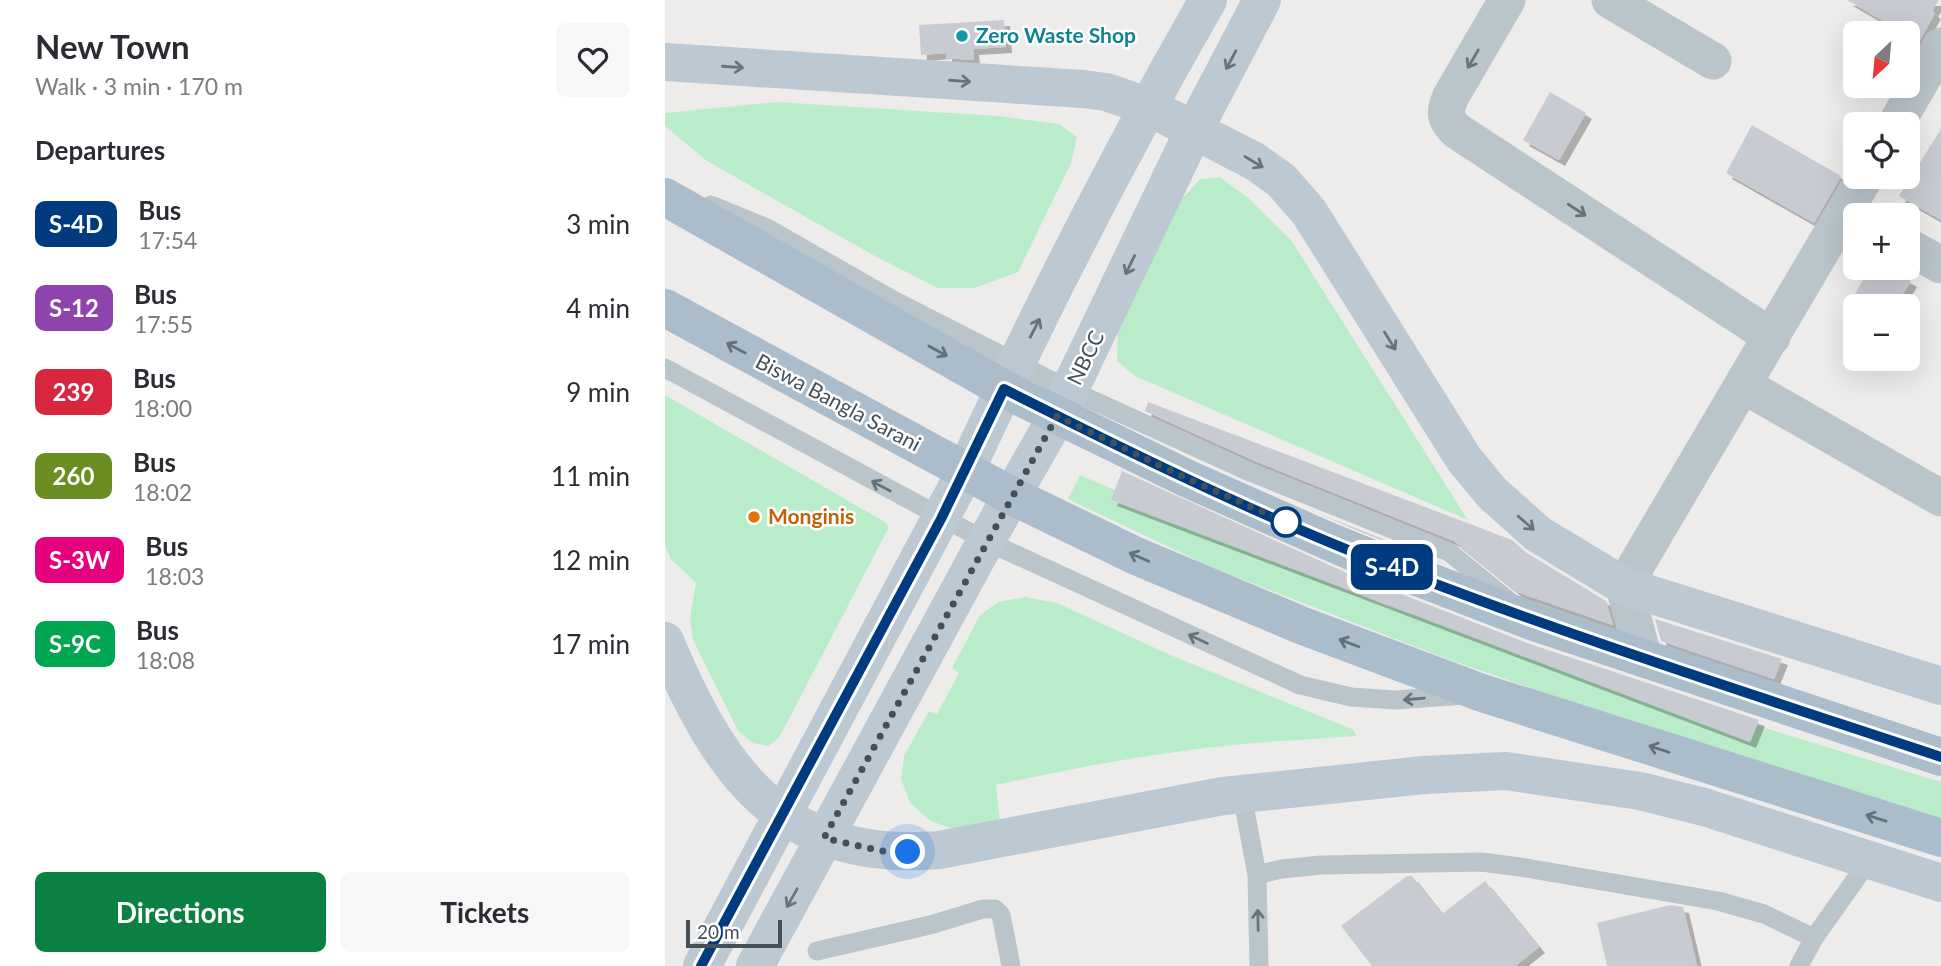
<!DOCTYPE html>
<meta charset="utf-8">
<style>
body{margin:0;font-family:Lato,sans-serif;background:#f7f7f7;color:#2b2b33;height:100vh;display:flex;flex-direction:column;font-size:26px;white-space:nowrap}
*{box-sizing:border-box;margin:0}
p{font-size:23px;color:#7c7c81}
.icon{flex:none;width:38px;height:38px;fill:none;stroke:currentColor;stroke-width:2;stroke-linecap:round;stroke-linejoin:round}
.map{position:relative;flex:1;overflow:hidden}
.panel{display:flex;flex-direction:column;background:#fff;width:665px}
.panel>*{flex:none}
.badge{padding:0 14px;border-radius:10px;font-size:24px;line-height:46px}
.needle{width:46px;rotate:206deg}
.controls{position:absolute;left:1178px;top:21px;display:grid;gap:14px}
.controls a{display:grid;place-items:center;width:77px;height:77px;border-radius:10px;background:#fff;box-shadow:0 7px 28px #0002;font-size:35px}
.scale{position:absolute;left:21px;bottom:18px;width:96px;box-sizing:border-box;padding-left:7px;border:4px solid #445058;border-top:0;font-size:19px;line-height:24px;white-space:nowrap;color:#445058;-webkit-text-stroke:5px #fff;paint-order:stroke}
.you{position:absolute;width:35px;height:35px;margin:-18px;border:5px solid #fff;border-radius:50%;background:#1a73e8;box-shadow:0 0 0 10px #1a73e833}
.map>.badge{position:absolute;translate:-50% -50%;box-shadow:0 0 0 4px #fff}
h2{padding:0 35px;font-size:26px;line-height:63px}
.round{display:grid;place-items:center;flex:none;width:74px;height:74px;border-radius:10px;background:#f7f7f7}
.head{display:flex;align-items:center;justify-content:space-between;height:119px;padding:0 35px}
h1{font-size:33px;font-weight:700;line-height:52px}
.primary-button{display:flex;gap:14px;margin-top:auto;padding:14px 35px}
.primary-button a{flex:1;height:80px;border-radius:10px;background:#0b8043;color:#fff;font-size:28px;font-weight:700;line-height:80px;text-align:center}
.primary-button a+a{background:#f7f7f7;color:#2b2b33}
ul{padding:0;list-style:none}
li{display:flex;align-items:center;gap:21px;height:84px;padding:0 35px}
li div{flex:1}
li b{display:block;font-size:26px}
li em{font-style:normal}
li .badge{min-width:77px;font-weight:700;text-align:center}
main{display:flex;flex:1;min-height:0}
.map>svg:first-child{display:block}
.green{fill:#b9edca}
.building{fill:#c8cbd1;filter:url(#shadow)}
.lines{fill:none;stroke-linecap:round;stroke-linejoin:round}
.lane{stroke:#bac4cb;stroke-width:19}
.street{stroke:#bac4cb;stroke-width:37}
.secondary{stroke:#bcc8d2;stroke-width:38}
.primary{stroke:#abbdcb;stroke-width:38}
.oneway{stroke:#67737a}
.oneway2{stroke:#68747d}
.oneway3{stroke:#63717a}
.line-casing{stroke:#fff;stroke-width:16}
.line{stroke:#003b80;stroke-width:10}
.walk{stroke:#445058;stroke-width:7;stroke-dasharray:0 12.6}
.culture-dot{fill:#0f9aa8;stroke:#fff;stroke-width:2.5}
.food-dot{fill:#e8710a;stroke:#fff;stroke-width:2.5}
.stop-dot{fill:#fff;stroke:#003b80;stroke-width:3.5}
.labels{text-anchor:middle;stroke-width:5;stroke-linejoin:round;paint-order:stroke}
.culture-label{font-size:21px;font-weight:bold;fill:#0d838f;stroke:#fff;text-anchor:start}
.street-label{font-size:21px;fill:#445058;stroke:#fff}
.food-label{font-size:21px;font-weight:bold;fill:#c56008;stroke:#fff;text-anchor:start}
</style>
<main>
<section class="panel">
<div class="head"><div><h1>New Town</h1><p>Walk · 3 min · 170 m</p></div><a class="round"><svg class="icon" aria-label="heart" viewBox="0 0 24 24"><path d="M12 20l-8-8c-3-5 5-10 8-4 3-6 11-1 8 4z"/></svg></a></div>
<h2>Departures</h2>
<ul>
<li><span class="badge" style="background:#003b80;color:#fff">S-4D</span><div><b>Bus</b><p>17:54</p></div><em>3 min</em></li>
<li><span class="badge" style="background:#8e44ad;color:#fff">S-12</span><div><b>Bus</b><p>17:55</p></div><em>4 min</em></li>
<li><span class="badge" style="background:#d7263d;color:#fff">239</span><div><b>Bus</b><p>18:00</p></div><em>9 min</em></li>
<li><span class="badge" style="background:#6b8e23;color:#fff">260</span><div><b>Bus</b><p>18:02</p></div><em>11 min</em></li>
<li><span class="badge" style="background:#e6007e;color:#fff">S-3W</span><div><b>Bus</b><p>18:03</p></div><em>12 min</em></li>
<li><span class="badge" style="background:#00a651;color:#fff">S-9C</span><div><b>Bus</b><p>18:08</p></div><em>17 min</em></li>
</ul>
<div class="primary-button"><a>Directions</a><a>Tickets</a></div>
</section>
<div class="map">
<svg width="1276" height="966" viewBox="0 0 1276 966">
<defs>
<filter id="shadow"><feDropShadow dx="6" dy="6" stdDeviation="0" flood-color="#0004"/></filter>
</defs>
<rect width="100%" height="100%" fill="#eeebeb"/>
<path class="green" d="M112 102 333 116 394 124 412 137 406 163 353 272 310 288H273L208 255 42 161 0 126V113Z
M555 177 583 198 626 240 803 520 470 376 452 361 453 326 516 200 535 179Z
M0 395 220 522 224 527 114 738 103 746 88 743 73 731 28 640 25 618 31 583 6 559 0 546Z
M415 475 719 605 1025 705 1276 782V823L1025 744 777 657 548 568 403 499Z
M360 597 392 603 503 654 689 730 691 736C650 739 609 741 568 745 488 753 409 768 331 785L335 822 293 831 266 821 245 803 236 779 239 756 264 711 272 714 294 673 287 668 315 615 333 602Z"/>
<path class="building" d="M1182 0H1274L1267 11 1270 13 1254 42Z
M339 20 341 47 308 49 309 60 281 58V53L256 55 254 25Z
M885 92 921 113 894 160 858 140Z
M1087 125 1176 176 1149 223 1061 173Z
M1276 129V220L1234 196Z
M1205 268H1222L1246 281 1231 306H1183Z
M483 402 847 540 862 553 941 601 948 625 852 592 789 541 590 461 480 411Z
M457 471 682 573 862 643 1094 720 1085 742 446 500Z
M650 512 778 563 779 564 698 533Z
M990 619 1117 659 1109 679 996 641Z
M742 876H747L777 914 820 881 874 947 850 966H707L676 926Z
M1005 905 1018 907 1032 966H942L932 923Z"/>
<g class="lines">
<path class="lane" d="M46 205 102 228 228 300 405 390 585 472 784 552 844 601
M0 368 321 541 635 685 686 697 731 700 799 695
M577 794 592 875 594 966
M592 875 616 869 656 865 817 862 855 867 1053 901 1099 914 1149 938
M152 951 265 925 318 909H330L336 915 346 966
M1134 966 1149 938 1205 859"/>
<path class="street" d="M842 0 786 96C779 112 779 119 792 131L1107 337
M945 0 1048 61
M1231 124 1276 46
M1242 246 1276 265
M1078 385 1276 498
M979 659 959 586 1200 177"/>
<path class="secondary" d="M0 62 418 89 441 92 482 106 589 161 616 180 644 212 799 459 827 493 873 534 959 586 1276 686
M0 641C55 772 117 863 274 850L558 796 759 775 841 771 975 791 1039 807 1276 883
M37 966 300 472C374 312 455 153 543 0
M90 966 321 541 392 416 529 130 597 0"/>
<path class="primary" d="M0 197 339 389 521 478 690 553 869 622 1276 757
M0 308 347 496 471 556 638 626 817 693 1276 838"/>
</g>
<defs><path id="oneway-shaft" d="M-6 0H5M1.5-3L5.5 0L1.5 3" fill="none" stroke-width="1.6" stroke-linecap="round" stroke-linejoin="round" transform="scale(1.75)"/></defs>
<g class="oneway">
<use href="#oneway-shaft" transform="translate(808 59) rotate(120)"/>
<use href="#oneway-shaft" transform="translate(912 210) rotate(33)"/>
<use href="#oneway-shaft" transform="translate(216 486) rotate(-152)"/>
<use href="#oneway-shaft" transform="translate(533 639) rotate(-155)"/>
<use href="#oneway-shaft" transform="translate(749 699) rotate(175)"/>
<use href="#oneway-shaft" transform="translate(593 920) rotate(-91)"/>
</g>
<g class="oneway2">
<use href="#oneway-shaft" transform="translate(566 60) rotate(118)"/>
<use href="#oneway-shaft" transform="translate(68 67) rotate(4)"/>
<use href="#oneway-shaft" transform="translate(295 81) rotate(4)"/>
<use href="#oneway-shaft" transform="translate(589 162) rotate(31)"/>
<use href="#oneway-shaft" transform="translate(465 265) rotate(116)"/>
<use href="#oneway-shaft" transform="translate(370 328) rotate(-63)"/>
<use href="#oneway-shaft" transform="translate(725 341) rotate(58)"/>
<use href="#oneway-shaft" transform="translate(861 523) rotate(41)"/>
<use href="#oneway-shaft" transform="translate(127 898) rotate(119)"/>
</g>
<g class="oneway3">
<use href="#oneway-shaft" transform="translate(71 348) rotate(-152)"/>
<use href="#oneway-shaft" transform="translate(273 351) rotate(29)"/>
<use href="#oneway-shaft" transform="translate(474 557) rotate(-156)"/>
<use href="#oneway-shaft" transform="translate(684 643) rotate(-159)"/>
<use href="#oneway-shaft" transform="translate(994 749) rotate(-162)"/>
<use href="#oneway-shaft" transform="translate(1211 818) rotate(-163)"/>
</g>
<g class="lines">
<g class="line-casing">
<path id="line" d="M36 966 276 519 339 389C454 447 574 506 693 554 884 630 1080 692 1276 757"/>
</g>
<use href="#line" class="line"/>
<path class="walk" d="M243 852 217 851 159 838 392 416 521 478 621 522"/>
</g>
<circle class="culture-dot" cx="297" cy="36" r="7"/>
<circle class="food-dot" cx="89" cy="517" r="7"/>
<circle class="stop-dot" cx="621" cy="522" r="14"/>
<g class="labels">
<g class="culture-label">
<text x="311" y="43">Zero Waste Shop</text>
</g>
<g class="street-label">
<text transform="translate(421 358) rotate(-64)" y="7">NBCC</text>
<text transform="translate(173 403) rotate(28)" y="7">Biswa Bangla Sarani</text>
</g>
<g class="food-label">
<text x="103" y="524">Monginis</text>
</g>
</g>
</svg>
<div class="controls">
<a><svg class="needle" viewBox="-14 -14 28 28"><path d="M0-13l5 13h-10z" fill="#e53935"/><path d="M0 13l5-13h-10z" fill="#7c7c81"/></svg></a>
<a><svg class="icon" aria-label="locate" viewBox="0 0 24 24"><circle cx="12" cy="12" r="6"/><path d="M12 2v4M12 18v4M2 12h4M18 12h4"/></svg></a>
<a>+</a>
<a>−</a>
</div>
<div class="scale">20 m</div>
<div class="you" style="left:243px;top:852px"></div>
<b class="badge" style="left:727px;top:567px;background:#003b80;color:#fff">S-4D</b>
</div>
</main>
